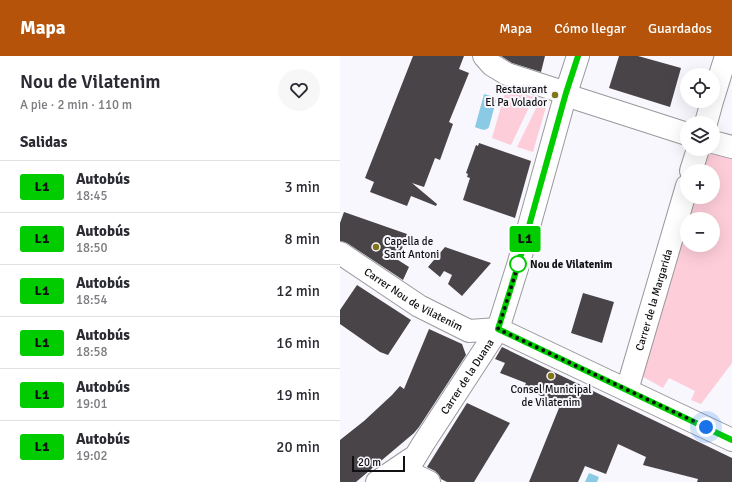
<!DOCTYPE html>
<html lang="es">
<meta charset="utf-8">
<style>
body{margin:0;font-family:Signika,sans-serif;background:#f7f7f7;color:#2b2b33;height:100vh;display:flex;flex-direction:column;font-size:15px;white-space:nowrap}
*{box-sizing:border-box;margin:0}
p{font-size:13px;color:#7c7c81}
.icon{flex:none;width:22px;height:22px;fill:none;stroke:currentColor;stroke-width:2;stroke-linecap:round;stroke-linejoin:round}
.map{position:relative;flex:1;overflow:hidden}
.details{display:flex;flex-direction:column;background:#fff;width:340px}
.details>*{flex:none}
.badge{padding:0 8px;border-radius:3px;font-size:14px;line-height:26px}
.buttons{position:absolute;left:340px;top:12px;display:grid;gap:8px}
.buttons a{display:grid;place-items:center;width:40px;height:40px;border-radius:50%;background:#fff;box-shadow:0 4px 16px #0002;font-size:20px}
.scale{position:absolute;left:12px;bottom:10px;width:53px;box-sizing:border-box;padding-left:4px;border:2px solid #111012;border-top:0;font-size:11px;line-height:14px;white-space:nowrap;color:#111012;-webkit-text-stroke:3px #f8f7fd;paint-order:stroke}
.you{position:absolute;width:20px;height:20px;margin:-10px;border:3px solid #fff;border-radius:50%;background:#1a73e8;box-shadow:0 0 0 6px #1a73e833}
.map>.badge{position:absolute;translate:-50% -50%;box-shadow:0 0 0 2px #fff}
h2{padding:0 20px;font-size:15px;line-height:36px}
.round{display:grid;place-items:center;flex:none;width:42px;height:42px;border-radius:21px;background:#f7f7f7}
.overview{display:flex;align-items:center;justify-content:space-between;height:68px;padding:0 20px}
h1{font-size:19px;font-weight:600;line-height:30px}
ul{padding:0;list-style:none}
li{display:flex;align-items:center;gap:12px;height:52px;padding:0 20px;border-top:1px solid #e1e1e2}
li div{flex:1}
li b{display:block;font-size:15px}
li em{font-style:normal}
li .badge{min-width:44px;font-weight:700;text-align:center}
header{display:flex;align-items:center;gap:24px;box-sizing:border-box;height:56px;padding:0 20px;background:#b45309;color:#fff}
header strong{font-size:19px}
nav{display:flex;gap:22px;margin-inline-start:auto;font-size:14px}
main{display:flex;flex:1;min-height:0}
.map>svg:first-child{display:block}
.green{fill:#fecdda;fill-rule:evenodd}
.water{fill:#8bcae4}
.building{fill:#484448}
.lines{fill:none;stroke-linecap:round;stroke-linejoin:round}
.minor-casing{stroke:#99999e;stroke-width:24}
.minor{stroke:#fff;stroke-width:22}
.line-casing{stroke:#fff;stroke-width:9}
.line{stroke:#0c0;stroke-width:6}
.walk{stroke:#111012;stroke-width:4;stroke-dasharray:0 7.2}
.poi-dot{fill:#807518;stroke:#f8f7fd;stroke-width:1.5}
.stop-dot{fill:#fff;stroke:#0c0;stroke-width:2}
.labels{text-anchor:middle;stroke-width:4;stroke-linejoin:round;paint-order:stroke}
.poi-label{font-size:11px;fill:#111012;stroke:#f8f7fd;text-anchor:end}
.stop-label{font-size:11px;font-weight:bold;fill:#111012;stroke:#f8f7fd;text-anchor:start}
.street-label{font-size:11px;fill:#111012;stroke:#f8f7fd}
</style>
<header>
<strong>Mapa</strong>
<nav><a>Mapa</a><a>Cómo llegar</a><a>Guardados</a></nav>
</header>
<main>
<section class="details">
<div class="overview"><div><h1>Nou de Vilatenim</h1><p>A pie · 2 min · 110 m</p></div><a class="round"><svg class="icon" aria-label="heart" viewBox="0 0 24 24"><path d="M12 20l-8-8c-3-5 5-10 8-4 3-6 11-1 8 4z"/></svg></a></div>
<h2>Salidas</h2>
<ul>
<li><span class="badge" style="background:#0c0;color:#111">L1</span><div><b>Autobús</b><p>18:45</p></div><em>3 min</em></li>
<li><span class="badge" style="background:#0c0;color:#111">L1</span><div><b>Autobús</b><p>18:50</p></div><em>8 min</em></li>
<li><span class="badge" style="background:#0c0;color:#111">L1</span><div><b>Autobús</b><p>18:54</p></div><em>12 min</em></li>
<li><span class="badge" style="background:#0c0;color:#111">L1</span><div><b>Autobús</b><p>18:58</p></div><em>16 min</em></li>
<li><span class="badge" style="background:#0c0;color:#111">L1</span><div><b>Autobús</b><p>19:01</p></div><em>19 min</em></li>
<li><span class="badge" style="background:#0c0;color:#111">L1</span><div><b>Autobús</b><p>19:02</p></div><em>20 min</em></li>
</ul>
</section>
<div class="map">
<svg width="392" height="426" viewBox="0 0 392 426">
<rect width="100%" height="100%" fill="#f8f7fd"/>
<path class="green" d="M166 33 194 41 171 89 152 82Z
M201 42 208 44 193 96 177 91Z
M366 95 392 103V307L361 348 351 344 355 335 329 322 323 332 298 318 352 141H373V115H360ZM347 163H373V189H347Z"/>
<path class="water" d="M144 38 154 41 156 45 149 71C146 76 140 73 135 71Z
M249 417 259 421 257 426H245Z"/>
<path class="building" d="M73 0H124L119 13 129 17 109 66 113 68 100 104 95 102 84 131 72 127 97 148 96 150 71 140 67 150 30 136 34 126 25 122Z
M161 0H205L201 16 172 7Z
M279 0H298L341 12 330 51 269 32Z
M139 87 191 105 175 162 123 144 130 122 127 121 128 118 126 117 136 89 138 90Z
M4 156 67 178 58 204 69 211 63 224 7 187 0 185V167Z
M105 191 151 207 122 240 108 228 112 219 104 215 100 221 88 211Z
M17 229 71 264 48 299 40 296 0 268V254Z
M243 237 274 246 262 287 231 277Z
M89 273 122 288 126 299 79 371 74 377 16 426H0V384L24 365 52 339 60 330 64 333Z
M162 291 392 402V426H357L358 423 303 409 306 401 278 388 266 418 245 410 238 426H189L219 352 200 343 201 340 184 332 186 327 160 317 165 307 155 303Z
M127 347 170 367 137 421 134 426H107L101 423 99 419 95 415 87 411Z"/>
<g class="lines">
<g class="minor-casing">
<g id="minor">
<path d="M144 0 152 9 167 18 226 37 235 42 347 78"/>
<path d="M373 42 386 0"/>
<path d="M366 67 372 45"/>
<path d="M373 86 392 91"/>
<path d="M351 115 358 93"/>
<path id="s1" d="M0 197 79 250 129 275 158 273 392 384"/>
<path id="s2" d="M287 334 347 130"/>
<path d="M66 415 89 426"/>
<path d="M37 426 71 403"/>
<path id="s3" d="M60 426 83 388 158 273 179 206 226 37 238 0"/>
</g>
</g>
<use href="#minor" class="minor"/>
</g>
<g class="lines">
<g class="line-casing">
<path id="line" d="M238 0 226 37 179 206 158 273 392 384"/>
</g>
<use href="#line" class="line"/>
<path class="walk" d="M178 208 179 206 158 273 366 371"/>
</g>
<g class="poi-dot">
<circle cx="215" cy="39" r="4"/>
<circle cx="36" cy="191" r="4"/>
<circle cx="211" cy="320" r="4"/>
</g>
<circle class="stop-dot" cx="178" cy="208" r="8"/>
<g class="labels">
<g class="poi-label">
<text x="207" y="37">Restaurant<tspan x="207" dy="13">El Pa Volador</tspan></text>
<text x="44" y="189" text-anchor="start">Capella de<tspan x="44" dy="13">Sant Antoni</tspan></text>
<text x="211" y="337" text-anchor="middle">Consel Municipal<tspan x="211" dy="13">de Vilatenim</tspan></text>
</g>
<g class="stop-label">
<text x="190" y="212">Nou de Vilatenim</text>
</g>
<g class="street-label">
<text dy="4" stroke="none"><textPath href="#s1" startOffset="87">Carrer Nou de Vilatenim</textPath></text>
<text dy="4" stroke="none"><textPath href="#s2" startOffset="94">Carrer de la Margarida</textPath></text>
<text dy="4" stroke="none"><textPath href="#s3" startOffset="125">Carrer de la Duana</textPath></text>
</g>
</g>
</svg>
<div class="buttons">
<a><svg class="icon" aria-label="locate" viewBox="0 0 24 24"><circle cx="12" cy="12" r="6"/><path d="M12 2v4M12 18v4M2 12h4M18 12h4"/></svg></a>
<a><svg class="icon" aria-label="layers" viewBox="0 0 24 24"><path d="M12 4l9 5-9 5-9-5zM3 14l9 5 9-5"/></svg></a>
<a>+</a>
<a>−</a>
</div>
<div class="scale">20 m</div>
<div class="you" style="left:366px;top:371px"></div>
<b class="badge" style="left:185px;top:183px;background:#0c0;color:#111">L1</b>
</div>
</main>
